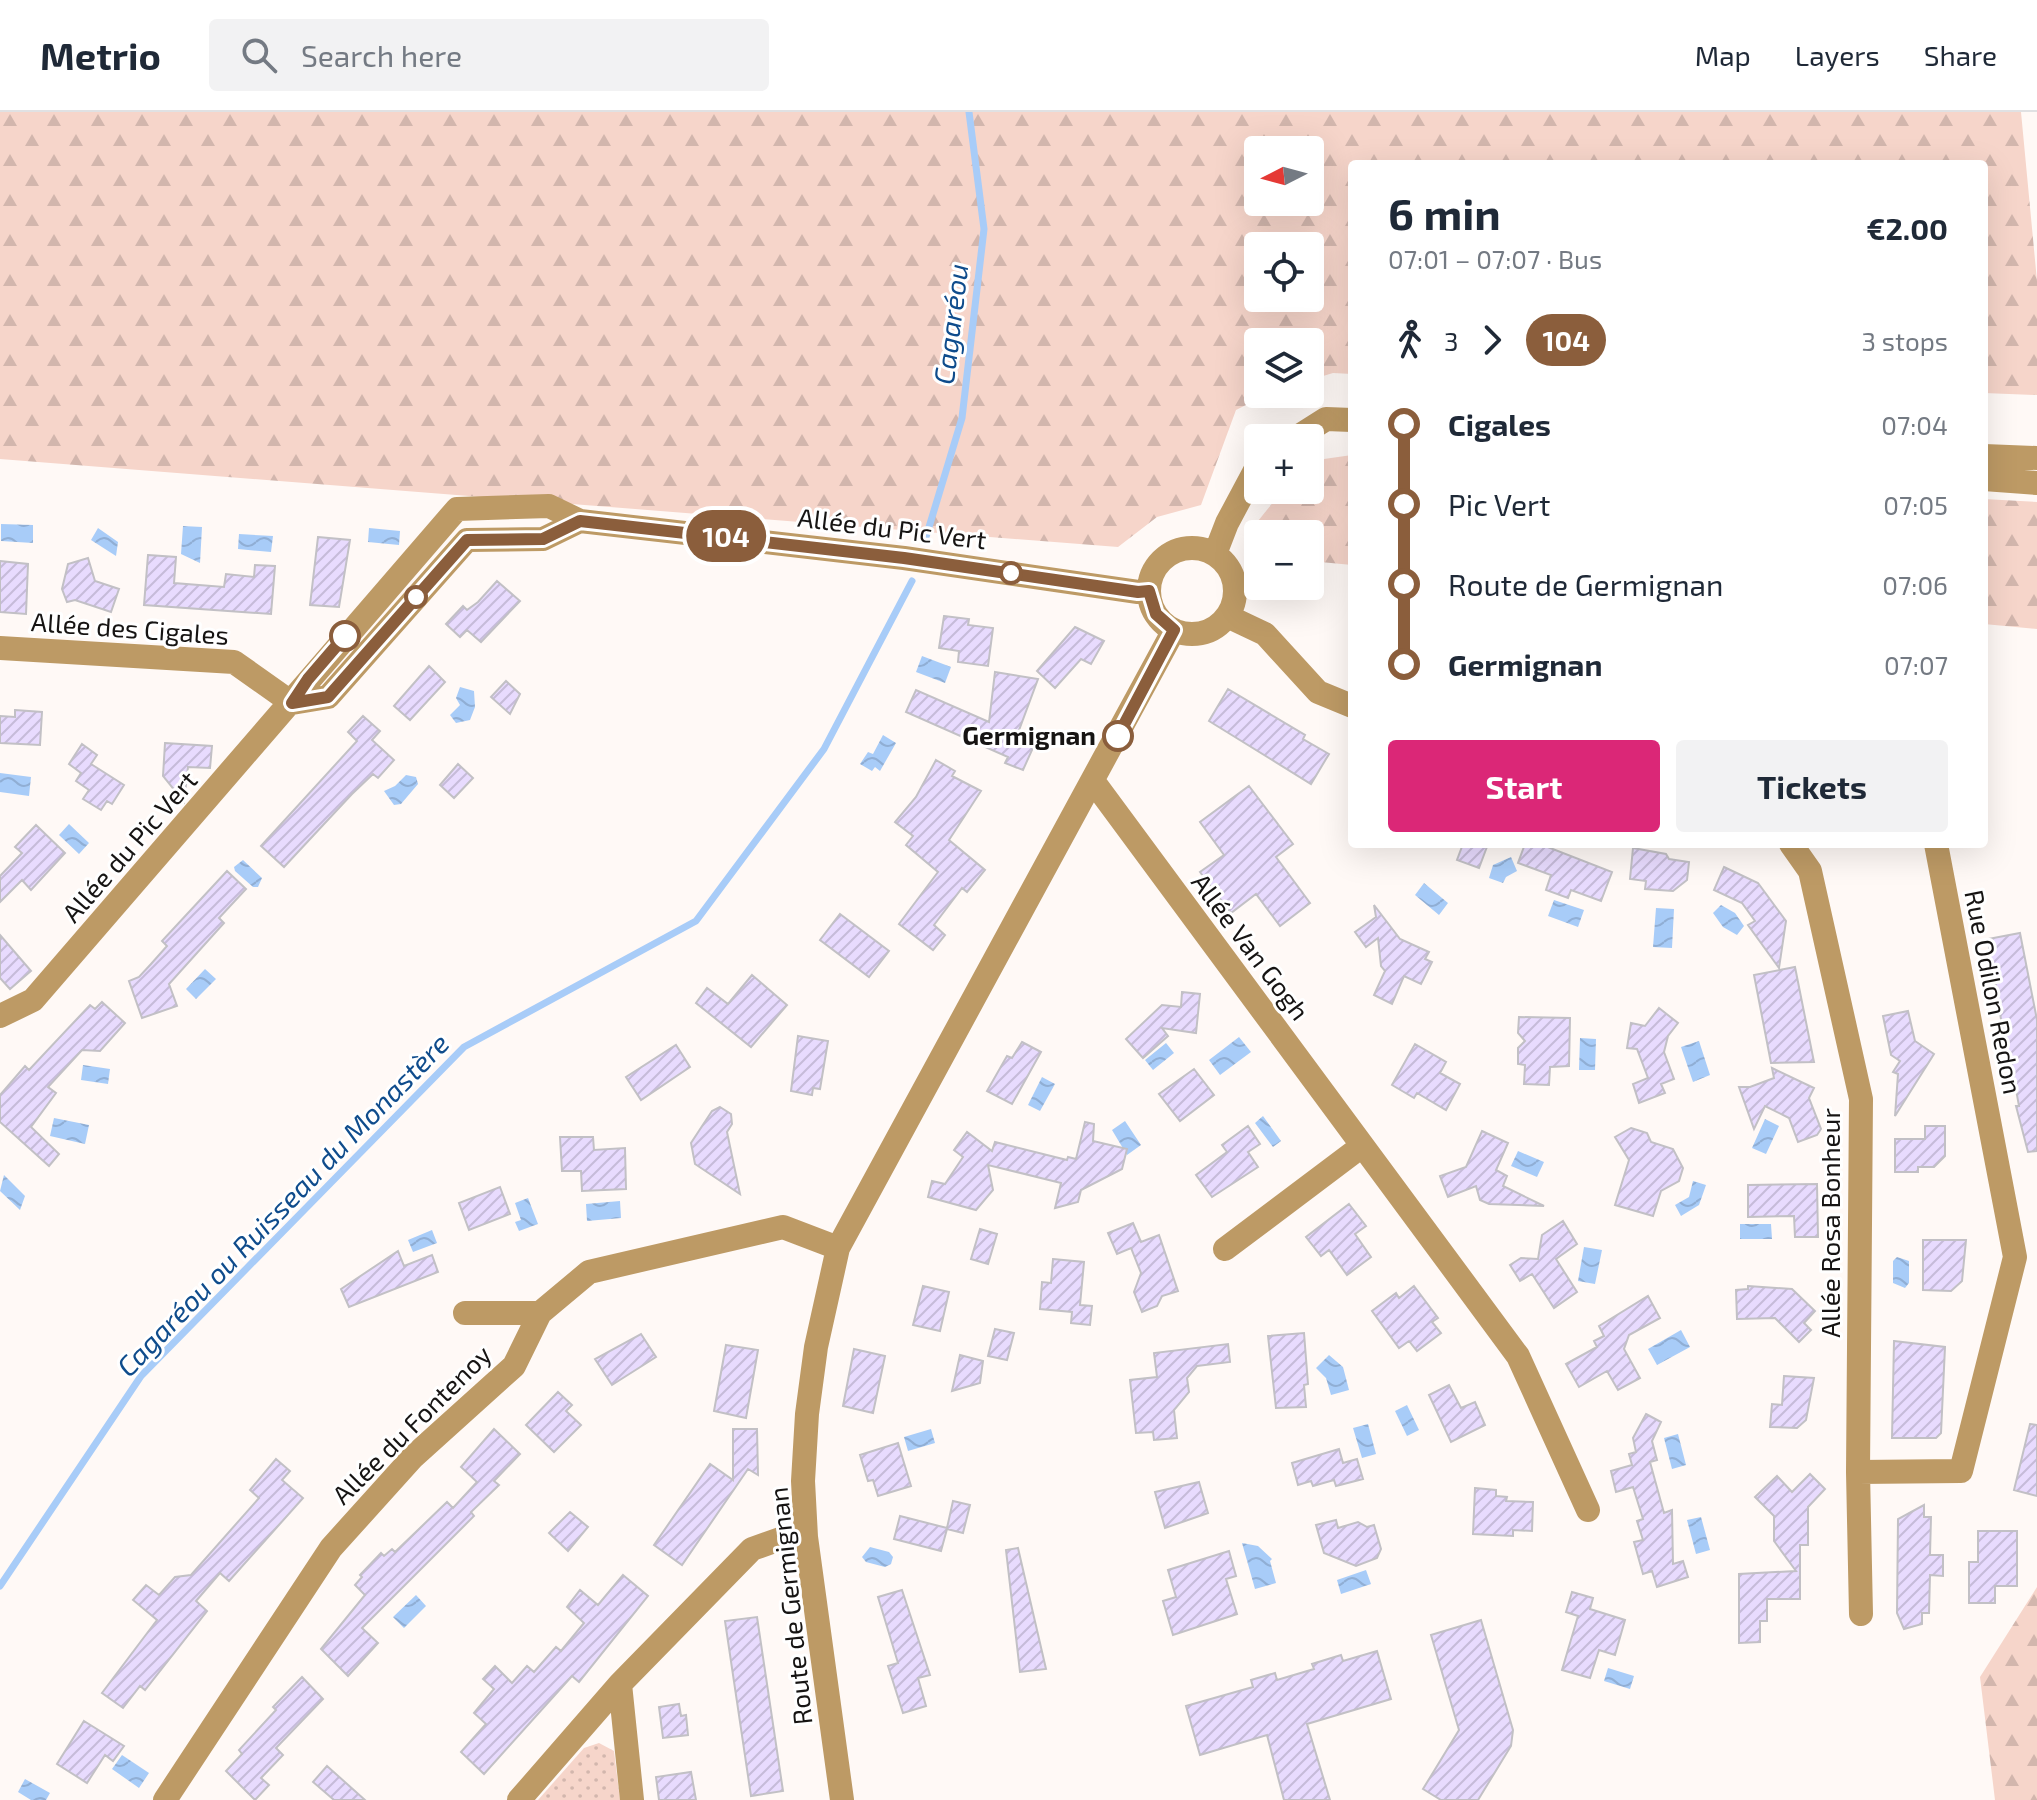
<!DOCTYPE html>
<meta charset="utf-8">
<style>
body{margin:0;font-family:"Exo 2",sans-serif;background:#f2f2f3;color:#1f2937;height:100vh;display:flex;flex-direction:column;font-size:30px;white-space:nowrap}
*{box-sizing:border-box;margin:0}
p{font-size:26px;color:#747a83}
.icon{flex:none;width:44px;height:44px;fill:none;stroke:currentColor;stroke-width:2;stroke-linecap:round;stroke-linejoin:round}
.map{position:relative;flex:1;overflow:hidden}
.panel{position:absolute;left:1348px;top:48px;width:640px;height:688px;display:flex;flex-direction:column;background:#fff;border-radius:8px;box-shadow:0 8px 32px #0002}
.panel>*{flex:none}
.badge{padding:0 16px;border-radius:26px;font-size:28px;line-height:52px}
.needle{width:52px;rotate:264deg}
.tools{position:absolute;left:1244px;top:24px;display:grid;gap:16px}
.tools a{display:grid;place-items:center;width:80px;height:80px;border-radius:8px;background:#fff;box-shadow:0 8px 32px #0002;font-size:40px}
.map>.badge{position:absolute;translate:-50% -50%;box-shadow:0 0 0 4px #fff}
.legs{display:flex;align-items:center;gap:12px;height:88px;padding:0 40px;font-size:26px}
.legs p{margin-inline-start:auto}
.headline{display:flex;align-items:center;justify-content:space-between;height:136px;padding:0 40px}
h1{font-size:44px;font-weight:700;line-height:60px}
.cta{display:flex;gap:16px;margin-top:auto;padding:16px 40px}
.cta a{flex:1;height:92px;border-radius:8px;background:#db2777;color:#fff;font-size:32px;font-weight:700;line-height:92px;text-align:center}
.cta a+a{background:#f2f2f3;color:#1f2937}
ul{padding:0 40px;list-style:none}
li{display:flex;align-items:center;gap:28px;height:80px;font-size:30px}
li i{display:grid;place-items:center;width:12px;height:100%;margin:0 10px;background:currentColor}
li i::after{content:'';width:20px;height:20px;margin:-10px;border:6px solid;border-radius:50%;background:#fff}
li p{margin-inline-start:auto}
li:first-child i{background:linear-gradient(#0000 50%,currentColor 0)}
li:last-child i{background:linear-gradient(currentColor 50%,#0000 0)}
header{display:flex;align-items:center;gap:48px;box-sizing:border-box;height:112px;padding:0 40px;background:#fff;border-bottom:2px solid #e0e1e3}
header strong{font-size:38px}
nav{display:flex;gap:44px;margin-inline-start:auto;font-size:28px}
.search{width:560px;height:72px;background:#f2f2f3;display:flex;align-items:center;gap:20px;box-sizing:border-box;padding:0 28px;border-radius:8px;color:#747a83;font-size:30px}
.map>svg:first-child{display:block}
.grass{fill:url(#grass-dots)}
.forest{fill:url(#forest-firs);fill-rule:evenodd}
.water{fill:url(#water-waves)}
.lines{fill:none;stroke-linecap:round;stroke-linejoin:round}
.stream{stroke:#a8ccf8;stroke-width:7}
.building{fill:url(#building-hatch);stroke:#c2c0c5;stroke-width:2}
.minor{stroke:#bd9a65;stroke-width:24}
.line-1-casing{stroke:#fff;stroke-width:18}
.line-1{stroke:#8b5e3c;stroke-width:12}
.stop-1-dot{fill:#fff;stroke:#8b5e3c;stroke-width:4}
.labels{text-anchor:middle;stroke-width:6;stroke-linejoin:round;paint-order:stroke}
.street-label{font-size:26px;fill:#161413;stroke:#fff}
.stop-label{font-size:26px;font-weight:bold;fill:#161413;stroke:#fff;text-anchor:end}
.water-label{font-size:28px;font-style:italic;fill:#0f4c8c;stroke:#fff}
</style>
<header>
<strong>Metrio</strong>
<div class="search"><svg class="icon" aria-label="search" viewBox="0 0 24 24"><circle cx="10" cy="10" r="6"/><path d="M15 15l6 6"/></svg>Search here</div>
<nav><a>Map</a><a>Layers</a><a>Share</a></nav>
</header>
<div class="map">
<svg width="2037" height="1688" viewBox="0 0 2037 1688">
<defs>
<pattern id="grass-dots" width="8" height="8" patternUnits="userSpaceOnUse" patternTransform="scale(2)"><rect width="8" height="8" fill="#f6d5ca"/><path d="M2 2h.1M6 6h.1" fill="none" stroke="#d2b6ad" stroke-width="1.8" stroke-linecap="round"/></pattern>
<pattern id="forest-firs" width="22" height="20" patternUnits="userSpaceOnUse" patternTransform="scale(2)"><rect width="22" height="20" fill="#f6d5ca"/><path d="M5 1l3.5 6h-7zM16 11l3.5 6h-7z" fill="#d2b6ad"/></pattern>
<pattern id="water-waves" width="16" height="10" patternUnits="userSpaceOnUse" patternTransform="scale(2)"><rect width="16" height="10" fill="#a8ccf8"/><path d="M0 5q4-4 8 0t8 0" fill="none" stroke="#90aed4"/></pattern>
<pattern id="building-hatch" width="6" height="6" patternUnits="userSpaceOnUse" patternTransform="scale(2)"><rect width="6" height="6" fill="#e8dbfe"/><path d="M-1 1l2-2M0 6l6-6M5 7l2-2" fill="none" stroke="#c6bbd9"/></pattern>
</defs>
<rect width="100%" height="100%" fill="#fff9f6"/>
<path class="grass" d="M599 1631 614 1639 620 1688H538L584 1636Z"/>
<path class="forest" d="M0 0H2021L2037 169V283L1984 281V52H1352V262L1333 261 1310 268V230H1258V282H1268L1236 298 1201 393 1157 405 1118 435 0 347ZM1258 38H1310V90H1258ZM1258 134H1310V186H1258Z
M1352 343V453L1310 449V422H1267L1258 409 1283 378H1310V349Z
M1984 387 2037 390V517L1984 512Z
M2037 1475V1688H1995L1980 1565Z"/>
<path class="water" d="M1 412 33 413V431L1 429Z
M183 414 202 415 200 451 181 442Z
M98 416 118 430 116 444 91 428Z
M369 416 400 419 399 433 368 430Z
M239 422 273 424 271 440 238 437Z
M922 544 951 555 945 571 916 560Z
M460 575 474 579 475 595 470 608 456 611 450 603 460 593 456 586Z
M883 623 896 631 880 659 875 655 872 659 860 652 868 640 873 642Z
M0 661 31 665 29 684 0 680Z
M406 663 416 665 418 672 401 692 394 693 384 679 395 674Z
M69 712 89 731 79 742 59 723Z
M1511 745 1517 759 1506 765 1503 771 1489 766 1493 753Z
M243 748 262 766 258 775H253L235 759 234 755Z
M1424 771 1448 791 1439 803 1415 783Z
M1554 788 1584 798 1578 815 1548 804Z
M1721 793 1735 801 1744 814 1737 823 1723 815 1713 801Z
M1656 796 1674 797 1672 836 1653 835Z
M205 857 216 867 196 887 186 877Z
M1239 925 1251 940 1220 963 1209 948Z
M1580 926 1596 927 1595 958H1579Z
M1699 929 1710 963 1693 970 1681 935Z
M1166 931 1174 941 1153 958 1145 948Z
M83 953 110 957 108 972 81 968Z
M1042 965 1055 972 1040 999 1028 993Z
M1263 1004 1281 1029 1273 1035 1255 1011Z
M54 1006 89 1013 85 1032 50 1024Z
M1765 1007 1779 1014 1766 1042 1752 1036Z
M1125 1009 1141 1033 1127 1043 1112 1018Z
M1518 1039 1544 1050 1537 1065 1511 1054Z
M4 1063 25 1084 20 1098 0 1079Z
M1693 1069 1706 1073 1699 1093 1681 1104 1675 1093 1689 1085Z
M528 1086 538 1112 519 1119 515 1110 521 1108 515 1091Z
M620 1089 621 1106 587 1109 586 1092Z
M1740 1112H1771L1772 1127H1740Z
M432 1118 437 1131 413 1140 408 1128Z
M1584 1135 1602 1138 1595 1172 1578 1169Z
M1897 1145 1909 1149V1171L1905 1176 1893 1171V1149Z
M1681 1218 1690 1235 1657 1253 1648 1237Z
M1329 1243 1343 1255 1349 1278 1331 1283 1326 1266 1316 1256Z
M1407 1293 1419 1318 1407 1324 1395 1299Z
M1368 1312 1376 1342 1362 1346 1353 1316Z
M931 1317 935 1331 908 1339 904 1325Z
M1678 1322 1686 1353 1672 1357 1664 1326Z
M1701 1405 1710 1438 1696 1442 1687 1408Z
M1242 1431 1258 1434 1272 1447 1270 1449 1276 1471 1255 1477Z
M870 1435 889 1440 893 1445 891 1452 885 1455 866 1450 862 1445Z
M1366 1458 1371 1472 1341 1482 1337 1468Z
M416 1483 426 1494 404 1516 393 1505Z
M1608 1556 1634 1564 1630 1577 1604 1569Z
M122 1643 149 1661 139 1676 112 1657Z
M25 1667 50 1681 46 1688H31L18 1680Z"/>
<g class="lines">
<path class="stream" d="M926 425 962 306 984 117 969 0
M0 1474 141 1264 464 935 696 809 824 637 912 469"/>
</g>
<path class="building" d="M318 425 350 428 339 495 310 493Z
M148 443 176 445 174 471 224 475 226 462 254 465 255 453 275 454 271 502 144 493Z
M88 446 95 469 119 477 111 500 75 488 67 490 62 477 68 452Z
M0 449 28 452 26 502 0 500Z
M497 469 520 489 481 530 467 518 460 525 446 512 463 494 467 498 478 490Z
M944 504 969 507 968 513 993 516 988 554 958 550 959 539 939 536Z
M1075 515 1104 529 1091 552 1081 547 1055 576 1037 559Z
M429 554 445 570 410 608 394 594Z
M995 560 1038 567 1018 621 1036 629 1023 658 1005 651 1008 645 906 600 916 578 989 610Z
M506 569 520 582 510 602 491 585Z
M1228 577 1305 623 1303 627 1329 642 1311 672 1209 609Z
M15 598 42 600 40 633 0 631V604L15 605Z
M363 604 380 619 372 628 394 648 378 666 373 662 352 682 284 755 261 734 357 629 348 620Z
M165 631 212 634 210 656 188 655 184 690 163 664Z
M82 632 97 643 91 652 124 673 112 692 107 689 101 698 83 687 89 678 76 669 81 661 69 652Z
M936 648 955 659 952 664 981 679 949 728 985 758 967 780 962 776 934 813 945 823 933 838 899 812 938 760 906 733 913 724 895 710 916 685Z
M458 652 473 666 454 686 440 673Z
M1249 674 1293 732 1276 745 1310 791 1280 814 1256 782 1231 801 1200 760 1224 743 1200 710Z
M36 713 65 741 31 778 22 768 0 790V764L22 741 15 735Z
M1463 732H1488L1479 756 1457 748Z
M1525 732H1540L1612 760 1601 789 1571 778 1568 786 1546 778 1551 763 1518 751Z
M1633 736 1666 742 1669 747 1689 750 1687 768 1673 779 1645 777 1646 769 1630 767Z
M1724 755 1758 771 1786 809 1779 856 1748 813 1755 809 1742 791 1714 778Z
M227 759 246 777 219 806 224 811 169 872 177 894 142 906 129 869 139 865 151 852 167 834 162 829Z
M1374 793 1400 827 1429 840 1425 847 1432 850 1421 872 1404 864 1392 892 1374 883 1385 859 1381 854 1378 826 1366 835 1355 820 1376 805Z
M840 802 889 839 869 865 820 828Z
M2020 821 2037 908V1039L2028 1040 2016 994H2019L2009 939H2006L1994 863H1991L1987 842H1990L1988 827Z
M0 823 31 859 10 877 0 866Z
M1795 855 1814 950 1771 951 1754 863Z
M752 863 787 893 751 935 696 891 707 876 728 892Z
M1182 880 1200 882 1196 921 1162 916 1168 924 1143 946 1126 927 1162 893 1181 895Z
M102 890 125 911 100 939 82 938 48 975 56 981 31 1015 59 1042 49 1054 0 1010V983L25 954 29 958 90 893 95 897Z
M1659 896 1678 911 1668 924 1664 940 1674 967 1661 972 1665 981 1639 991 1633 972 1648 966 1637 937 1627 936 1631 911 1645 914Z
M1908 899 1915 929 1934 942 1895 1004 1898 962 1893 960 1900 949 1891 943 1883 904Z
M1519 905 1570 906 1569 954 1550 955 1549 973 1524 972 1525 953 1518 952V936L1525 929 1518 921Z
M798 924 828 929 820 977 813 976 812 983 791 979Z
M1022 930 1041 940 1012 992 987 979 1007 944 1012 946Z
M1415 932 1446 950 1440 961 1460 972 1446 998 1417 981 1414 986 1392 973Z
M676 933 690 955 641 988 626 965Z
M1772 956 1814 976 1809 986 1821 1017 1817 1023 1798 1030 1789 1006 1765 994 1754 1017 1739 975H1750L1774 966Z
M1194 957 1214 983 1180 1009 1159 982Z
M720 995 731 1002 732 1012 727 1020 740 1082 695 1052 691 1031 712 999Z
M1085 1010 1094 1012 1093 1029 1127 1037 1122 1057 1081 1078 1078 1090 1055 1096 1061 1071 988 1053 993 1078 976 1098 928 1085 932 1069 945 1072 963 1045 954 1038 967 1020 992 1039 995 1030 1067 1048 1068 1045 1076 1047Z
M1248 1014 1260 1032 1248 1040 1258 1055 1212 1085 1196 1063 1227 1040 1222 1033Z
M1925 1014H1945V1044L1934 1055H1918V1060H1895V1027H1925Z
M1631 1016 1647 1021 1651 1030 1673 1037 1683 1056 1679 1069 1661 1079 1653 1104 1615 1093 1629 1048 1615 1025Z
M1482 1019 1508 1031 1496 1058 1507 1064 1503 1074 1544 1094 1489 1092 1480 1088 1476 1074 1448 1085 1440 1064 1466 1055Z
M560 1025H593L594 1038 625 1036 626 1077 582 1079 581 1059H562Z
M1817 1072 1818 1125H1795L1794 1104 1748 1105V1073Z
M500 1075 510 1102 469 1118 459 1091Z
M1349 1092 1366 1114 1355 1122 1371 1145 1347 1163 1329 1138 1321 1144 1306 1125Z
M1563 1109 1577 1132 1556 1147 1577 1180 1554 1196 1532 1162 1520 1169 1510 1153 1521 1146 1538 1147 1542 1123Z
M1133 1111 1141 1130 1159 1123 1178 1179 1162 1184 1157 1194 1142 1200 1134 1180 1141 1161 1131 1136 1117 1142 1108 1121Z
M980 1117 997 1122 988 1152 971 1147Z
M1923 1128H1966L1962 1169 1951 1179 1923 1178Z
M398 1139 404 1154 432 1143 438 1160 349 1195 341 1177Z
M1053 1147 1084 1150 1080 1193 1092 1194 1090 1213 1071 1211 1072 1200 1040 1197 1042 1170 1051 1171Z
M923 1174 949 1180 940 1219 913 1213Z
M1414 1174 1438 1206 1432 1210 1441 1221 1417 1239 1409 1229 1399 1236 1372 1199 1396 1181 1399 1186Z
M1748 1174 1792 1177 1815 1199 1804 1211 1811 1218 1799 1230 1775 1206 1737 1207 1736 1178 1748 1177Z
M1648 1184 1660 1206 1629 1223 1624 1237 1640 1266 1618 1278 1607 1259 1579 1275 1566 1252 1597 1235 1594 1229 1604 1224 1599 1214Z
M995 1217 1014 1221 1007 1248 988 1244Z
M1304 1221 1308 1272 1304 1273 1306 1295 1276 1296 1268 1224Z
M641 1222 656 1245 612 1273 595 1247Z
M1894 1229 1945 1235 1941 1321 1936 1326H1892Z
M1228 1232 1230 1250 1197 1254 1187 1266 1189 1280 1174 1298 1177 1326 1154 1328 1153 1320 1136 1321 1130 1268 1157 1265 1154 1241Z
M726 1233 758 1238 746 1306 714 1299Z
M854 1237 885 1244 873 1301 843 1294Z
M960 1243 983 1249 980 1271 952 1279Z
M1784 1264 1814 1266 1806 1308 1797 1316 1770 1315 1772 1292 1782 1293Z
M1449 1273 1461 1296 1475 1290 1485 1313 1451 1330 1429 1283Z
M558 1280 572 1293 566 1299 581 1313 554 1340 526 1313Z
M1646 1302 1661 1310 1652 1329 1657 1348 1650 1350 1664 1401 1672 1398 1673 1452 1683 1449 1688 1465 1657 1475 1652 1459 1643 1462 1634 1430 1643 1428 1637 1409 1643 1407 1633 1375 1616 1380 1611 1359 1632 1353 1629 1342 1636 1340 1633 1326Z
M2030 1312 2037 1313V1384L2014 1378Z
M494 1317 520 1342 494 1369 499 1373 471 1400 474 1404 362 1516 378 1531 348 1564 321 1537 365 1483 355 1473 362 1465 360 1463 381 1441 384 1444 392 1437 395 1440 447 1390 453 1396 477 1370 461 1355Z
M733 1317H757L758 1363 748 1357 682 1453 654 1433 710 1352 733 1368Z
M898 1331 911 1374 878 1384 873 1368 868 1369 860 1343Z
M1339 1337 1343 1351 1357 1347 1363 1367 1336 1374 1334 1368 1313 1374 1311 1369 1298 1373 1292 1351Z
M276 1347 290 1359 282 1368 303 1386 229 1469 220 1461 196 1489 207 1499 145 1578 140 1574 123 1596 102 1581 157 1508 133 1488 146 1473 159 1483 175 1465 191 1463 259 1386 250 1378Z
M1810 1362 1825 1377 1808 1395V1433H1800V1487H1767V1509H1760V1530L1739 1531V1462L1796 1459 1774 1429V1404L1755 1385 1777 1364 1792 1380Z
M1199 1370 1208 1401 1165 1416 1155 1380Z
M1475 1376 1496 1378V1384L1507 1385 1506 1389 1533 1390 1532 1419 1513 1418V1424L1473 1422Z
M953 1389 970 1393 963 1421 947 1417 941 1439 894 1427 900 1404 947 1416Z
M1924 1393V1405H1931L1930 1443H1943V1464L1930 1463 1929 1501H1922V1512L1904 1517 1897 1501 1898 1407Z
M570 1400 588 1415 568 1439 549 1421Z
M1336 1408 1338 1416 1358 1410 1367 1415 1374 1413 1381 1437 1377 1446 1356 1454 1324 1441 1316 1413Z
M1978 1419H2017V1474H1995V1491H1969V1450H1978Z
M1018 1436 1046 1557 1020 1560 1006 1438Z
M1229 1439 1236 1464 1226 1467 1237 1502 1173 1523 1163 1489 1176 1485 1168 1458Z
M623 1463 648 1484 579 1570 572 1564 484 1662 461 1640 486 1612 474 1601 494 1577 483 1567 495 1554 512 1571 527 1554 534 1560 556 1535 561 1539 584 1511 567 1495 580 1478 598 1493Z
M902 1478 930 1563 918 1566 926 1594 903 1601 888 1554 898 1551 878 1485Z
M1572 1480 1593 1486 1590 1497 1625 1508 1615 1543 1599 1538 1590 1566 1562 1558 1578 1504 1566 1500Z
M757 1505 783 1679 751 1684 725 1509Z
M1481 1508 1513 1618 1511 1634 1478 1688H1441L1423 1677 1459 1618 1431 1523Z
M1377 1539 1391 1587 1307 1612 1330 1688H1284L1267 1623 1200 1643 1186 1594 1253 1575 1251 1568 1275 1561 1277 1568 1314 1557 1312 1552 1341 1543 1343 1549Z
M302 1565 323 1587 276 1636 283 1643 261 1666 269 1673 255 1688 226 1659 242 1642 239 1638 276 1598 273 1595Z
M679 1592 681 1604 686 1603 688 1623 663 1626 659 1595Z
M84 1609 124 1634 113 1649 105 1643 87 1671 57 1652Z
M327 1654 365 1688H334L313 1670Z
M691 1660 696 1688H659L656 1665Z"/>
<g class="lines">
<path class="minor" d="M1296 326 1326 307 1352 308
M1984 344 2037 346
M1984 367 2037 371
M1149 479a43 43 0 1 1 86 0a43 43 0 1 1-86 0Z
M1215 442 1227 411 1258 353
M1227 504 1265 522 1318 580 1352 594
M0 536 234 550 292 591
M292 591 328 585 467 428 543 427 580 409
M1093 669 1518 1244 1588 1398
M1791 732 1810 759 1861 987 1858 1360 1861 1502
M0 904 33 888 457 397 549 394 580 409 904 446 1138 480 1149 479
M1225 1137 1362 1034
M465 1201H540
M1858 1360 1961 1359 2015 1145 1936 732
M620 1572 632 1688
M165 1688 331 1436 413 1345 514 1254 540 1201 589 1160 783 1115 838 1136
M519 1688 620 1572 752 1437 783 1426 806 1425
M842 1688 806 1425 803 1369 807 1302 816 1235 838 1136 1174 518"/>
</g>
<g class="lines">
<g class="line-1-casing">
<path id="line-1" d="M345 524 308 567 292 591 328 585 467 428 543 427 580 409 904 446 1138 480 1149 479 1156 502 1174 518 1118 624"/>
</g>
<use href="#line-1" class="line-1"/>
</g>
<g class="stop-1-dot">
<circle cx="1011" cy="461" r="10"/>
<circle cx="416" cy="485" r="10"/>
<circle cx="345" cy="524" r="14"/>
<circle cx="1118" cy="624" r="14"/>
</g>
<g class="labels">
<g class="street-label">
<text transform="translate(892 417) rotate(7)" y="9">Allée du Pic Vert</text>
<text transform="translate(130 517) rotate(4)" y="9">Allée des Cigales</text>
<text transform="translate(130 735) rotate(-49)" y="9">Allée du Pic Vert</text>
<text transform="translate(1250 835) rotate(53)" y="9">Allée Van Gogh</text>
<text transform="translate(1993 880) rotate(79)" y="9">Rue Odilon Redon</text>
<text transform="translate(1831 1111) rotate(-90)" y="9">Allée Rosa Bonheur</text>
<text transform="translate(412 1313) rotate(-45)" y="9">Allée du Fontenoy</text>
<text transform="translate(791 1494) rotate(-96)" y="9">Route de Germignan</text>
</g>
<g class="stop-label">
<text x="1096" y="633">Germignan</text>
</g>
<g class="water-label">
<text transform="translate(951 212) rotate(-83)" y="10">Cagaréou</text>
<text transform="translate(283 1093) rotate(-46)" y="10">Cagaréou ou Ruisseau du Monastère</text>
</g>
</g>
</svg>
<div class="tools">
<a><svg class="needle" viewBox="-14 -14 28 28"><path d="M0-13l5 13h-10z" fill="#e53935"/><path d="M0 13l5-13h-10z" fill="#747a83"/></svg></a>
<a><svg class="icon" aria-label="locate" viewBox="0 0 24 24"><circle cx="12" cy="12" r="6"/><path d="M12 2v4M12 18v4M2 12h4M18 12h4"/></svg></a>
<a><svg class="icon" aria-label="layers" viewBox="0 0 24 24"><path d="M12 4l9 5-9 5-9-5zM3 14l9 5 9-5"/></svg></a>
<a>+</a>
<a>−</a>
</div>
<b class="badge" style="left:726px;top:424px;background:#8b5e3c;color:#fff">104</b>
<section class="panel">
<div class="headline"><div><h1>6 min</h1><p>07:01 – 07:07 · Bus</p></div><b>€2.00</b></div>
<div class="legs"><svg class="icon" aria-label="walk" viewBox="0 0 24 24"><circle cx="13" cy="4" r="2"/><path d="M13 8l-2 6 4 7M11 14l-3 7M7 12l3-4h3l4 4"/></svg>3<svg class="icon" aria-label="forward" viewBox="0 0 24 24"><path d="M9 5l7 7-7 7"/></svg><b class="badge" style="background:#8b5e3c;color:#fff">104</b><p>3 stops</p></div>
<ul>
<li><i style="color:#8b5e3c"></i><b>Cigales</b><p>07:04</p></li>
<li><i style="color:#8b5e3c"></i><span>Pic Vert</span><p>07:05</p></li>
<li><i style="color:#8b5e3c"></i><span>Route de Germignan</span><p>07:06</p></li>
<li><i style="color:#8b5e3c"></i><b>Germignan</b><p>07:07</p></li>
</ul>
<div class="cta"><a>Start</a><a>Tickets</a></div>
</section>
</div>
